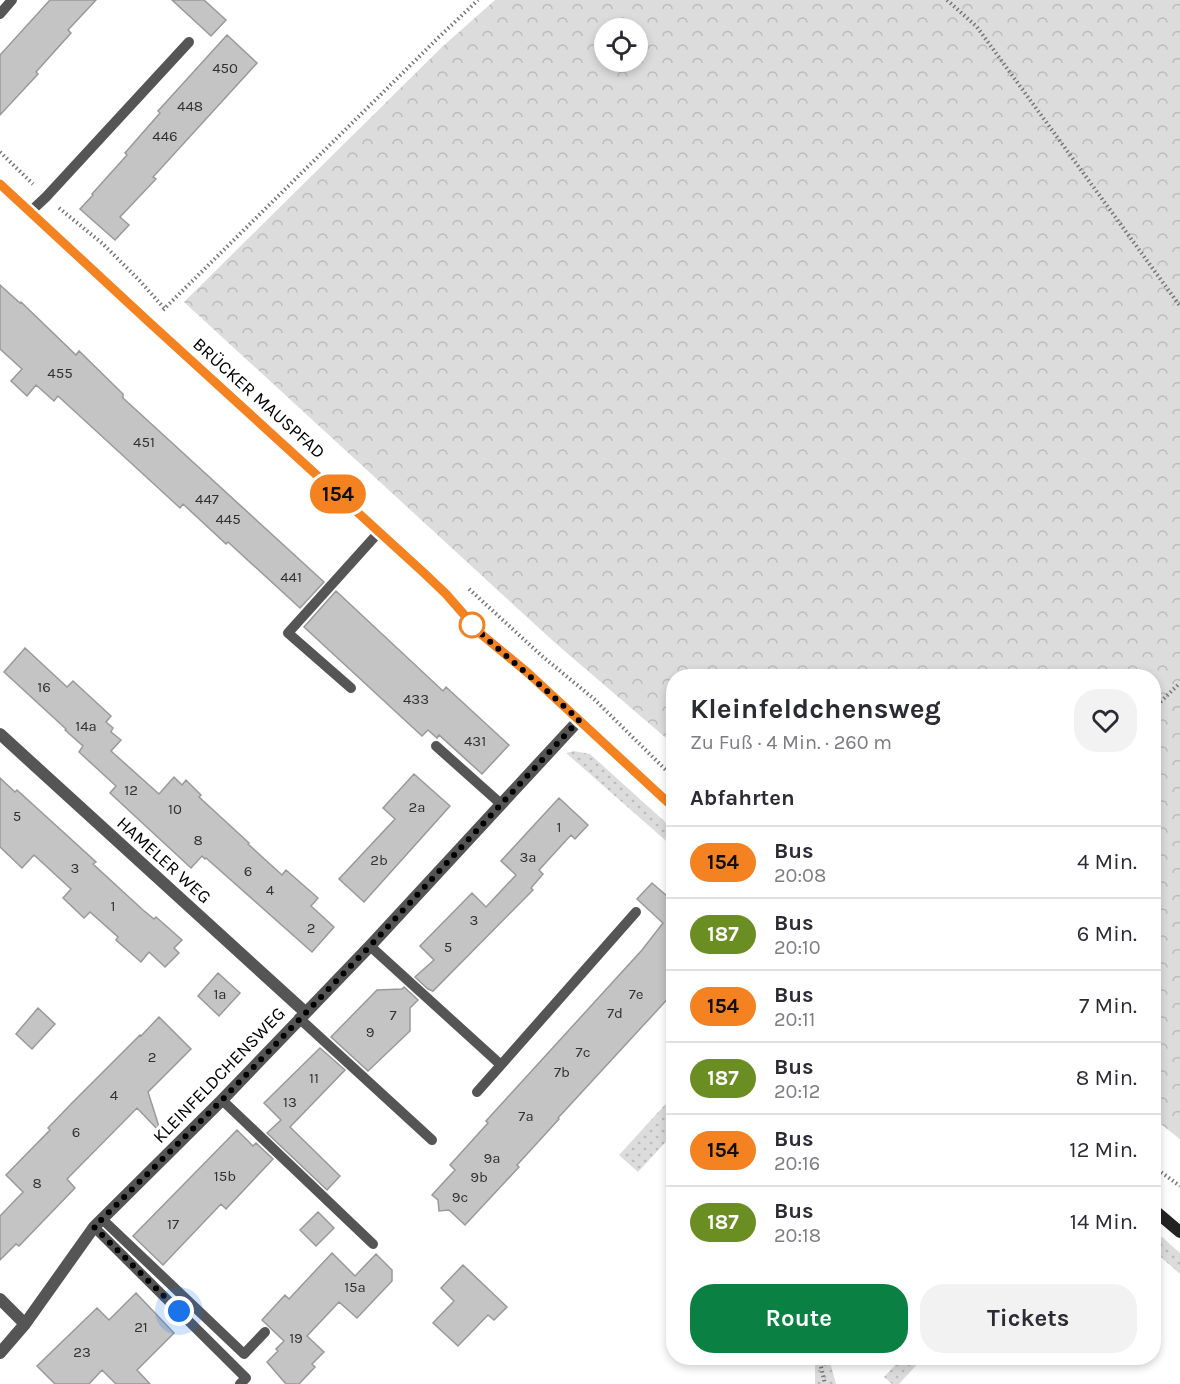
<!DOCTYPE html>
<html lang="de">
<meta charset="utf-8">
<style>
body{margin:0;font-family:Karla,sans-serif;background:#f2f2f3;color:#2b2b33;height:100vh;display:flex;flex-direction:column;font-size:22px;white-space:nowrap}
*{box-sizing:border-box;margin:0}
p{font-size:20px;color:#7c7c81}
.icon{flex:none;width:33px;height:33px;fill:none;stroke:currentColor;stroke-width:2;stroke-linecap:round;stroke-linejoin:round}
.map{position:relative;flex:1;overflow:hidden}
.drawer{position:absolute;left:666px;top:669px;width:495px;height:696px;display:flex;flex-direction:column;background:#fff;border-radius:24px;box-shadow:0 3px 9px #0003}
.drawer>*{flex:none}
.badge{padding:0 12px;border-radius:20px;font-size:21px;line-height:39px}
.buttons{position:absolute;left:594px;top:18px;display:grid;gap:12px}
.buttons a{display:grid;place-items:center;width:54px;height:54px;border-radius:50%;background:#fff;box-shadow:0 3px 9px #0003;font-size:30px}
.you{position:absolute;width:30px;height:30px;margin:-15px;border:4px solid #fff;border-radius:50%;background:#1a73e8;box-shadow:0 0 0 9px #1a73e833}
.map>.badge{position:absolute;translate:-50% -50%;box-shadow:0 0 0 3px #fff}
h2{padding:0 24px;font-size:22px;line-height:54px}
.round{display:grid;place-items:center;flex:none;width:63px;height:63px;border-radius:24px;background:#f2f2f3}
.head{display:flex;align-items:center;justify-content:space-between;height:102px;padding:0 24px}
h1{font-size:28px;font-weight:700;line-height:45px}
.cta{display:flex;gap:12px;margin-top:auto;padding:12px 24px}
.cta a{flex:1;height:69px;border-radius:24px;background:#0b8043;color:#fff;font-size:24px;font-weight:700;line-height:69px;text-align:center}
.cta a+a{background:#f2f2f3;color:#2b2b33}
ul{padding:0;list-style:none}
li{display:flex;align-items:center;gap:18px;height:72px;padding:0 24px;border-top:2px solid #e1e1e2}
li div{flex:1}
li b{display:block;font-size:22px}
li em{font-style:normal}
li .badge{min-width:66px;font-weight:700;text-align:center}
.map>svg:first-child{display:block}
.grass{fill:url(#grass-dots)}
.forest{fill:url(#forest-crowns);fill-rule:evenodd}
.building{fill:#c4c4c4;stroke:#999;stroke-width:1.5}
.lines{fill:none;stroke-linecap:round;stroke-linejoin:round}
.path{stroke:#777;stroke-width:4;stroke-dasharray:1.5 3;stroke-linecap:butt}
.service{stroke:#555;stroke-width:10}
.minor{stroke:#555;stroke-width:12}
.secondary{stroke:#222;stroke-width:12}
.line-casing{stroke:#fff;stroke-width:14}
.line{stroke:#f58220;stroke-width:9}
.walk{stroke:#000;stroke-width:6;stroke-dasharray:0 10.8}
.stop-dot{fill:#fff;stroke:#f58220;stroke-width:3}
.labels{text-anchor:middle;stroke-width:6;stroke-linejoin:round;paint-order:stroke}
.number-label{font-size:15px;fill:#313131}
.street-label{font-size:18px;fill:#000;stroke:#fff}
</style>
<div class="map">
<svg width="1180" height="1384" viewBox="0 0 1180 1384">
<defs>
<pattern id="grass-dots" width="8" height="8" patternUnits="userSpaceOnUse" patternTransform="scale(1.5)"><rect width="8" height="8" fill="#dcdcdc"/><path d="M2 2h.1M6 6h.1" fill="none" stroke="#bbb" stroke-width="1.8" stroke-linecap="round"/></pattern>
<pattern id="forest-crowns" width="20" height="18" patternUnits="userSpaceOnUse" patternTransform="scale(1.5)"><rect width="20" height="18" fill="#dcdcdc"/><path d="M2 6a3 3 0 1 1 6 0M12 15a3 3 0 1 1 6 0" fill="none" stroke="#bbb"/></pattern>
</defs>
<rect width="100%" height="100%" fill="#fff"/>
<path class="grass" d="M574 751 590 754 673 829V847L566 753Z
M673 1096V1134L638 1172 619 1155Z
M1154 1230 1180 1253V1274L1154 1251Z
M813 1358H829L836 1384H815V1366Z
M902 1358H923L899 1384H892L884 1377Z"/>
<path class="forest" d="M495 0H1180V1139L1154 1119V676H674L673 744 553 641 184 302 442 47ZM604 28H638V62H604Z"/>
<path class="building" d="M50 0H96L68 30 71 33 36 72 38 74 0 115V55Z
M172 0H204L226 20 211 36Z
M227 35 257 63 153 177 156 179 120 217 129 225 115 240 80 209 93 195 92 194 127 155 125 153 160 113 158 111Z
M0 285 20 303 21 302 76 355 79 351 123 394V398L324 582 300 608 228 542 226 544 183 504 180 508 58 396 54 401 36 385 27 396 11 381 22 369 0 349Z
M336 591 443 691 446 687 509 745 482 774 439 735 437 738 428 730 422 736 304 627Z
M25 648 67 687 73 681 111 716 106 722 113 728 111 732 121 740 111 751 159 794 174 777 182 785 186 780 201 795 199 797 249 843 248 844 282 875 286 870 318 898 311 906 334 927 312 952 206 858 205 859 202 856 191 868 110 793 116 786 79 752 83 746 65 730 66 729 4 672Z
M414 774 450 806 364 902 339 879 395 819 383 808Z
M0 778 15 792 17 790 96 862 93 864 143 910 154 919 156 917 182 940 174 948 179 953 165 967 149 952 141 962 116 940 118 937 90 912 84 918 63 898 71 889 34 855 22 868 0 847Z
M559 798 588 825 575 839 571 835 539 870 543 874 531 888 533 890 433 991 428 989 415 977 434 960 420 946 472 893 486 907 516 875 501 861Z
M652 883 674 902V992L558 1118 559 1119 517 1165 519 1167 465 1225 449 1210 439 1211 438 1200 432 1195 455 1170 450 1165 488 1123 486 1121 642 950 663 923 637 899Z
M218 973 240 993 219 1016 198 996Z
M404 987 418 1000 410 1008V1031L368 1071 331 1037 377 990 402 989Z
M38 1008 55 1024 32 1049 16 1034Z
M159 1017 191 1049 148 1092 161 1133 137 1108 67 1179 75 1188 19 1246 16 1244 0 1260V1216L23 1192 6 1175 50 1130 48 1128 71 1104 140 1035 141 1036Z
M320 1048 345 1070 290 1127 340 1176 327 1190 267 1133 281 1120 264 1103Z
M237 1130 253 1146 256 1143 273 1159 226 1209 221 1204 163 1265 133 1236Z
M318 1212 334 1228 316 1246 300 1230Z
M332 1253 355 1276 376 1254 392 1270V1281L357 1318 339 1302 307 1336 324 1352 312 1364 315 1367 299 1384H286L267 1362 278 1351 276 1349 284 1341 262 1320 285 1295 289 1299Z
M463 1265 507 1307 494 1320 488 1315 458 1346 433 1323 454 1301 441 1288Z
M136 1293 174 1333 137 1370 150 1384H116L102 1370 89 1384H55L37 1366 97 1308 109 1320Z"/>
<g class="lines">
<path class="path" d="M947 0 977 27 1180 306
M0 152 33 184
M59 208 103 244 140 281 164 308
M163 310 438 38 478 0
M469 589 542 656 594 699 674 778
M1154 708 1180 683
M1154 1167 1180 1186
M819 1358 825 1384"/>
<path class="service" d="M0 14 12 0
M30 212 46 197 189 42
M351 688 288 633 379 532
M436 746 501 804
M370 946 501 1065 636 912
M299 1018 432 1140
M477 1092 501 1065
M222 1100 373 1244
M102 1219 244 1354 265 1332
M94 1227 246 1378 240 1384"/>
<path class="minor" d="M0 734 305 1012
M0 1299 25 1324
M0 1353 25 1324 94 1227 222 1100 370 946 579 720"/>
<path class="secondary" d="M0 184 150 323 424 573 446 594 481 634 528 673 674 808
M1154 1210 1180 1232"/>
</g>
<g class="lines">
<g class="line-casing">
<path id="line" d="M0 184 150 323 424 573 446 594 481 634 528 673 674 808"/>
</g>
<use href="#line" class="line"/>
<path class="walk" d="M179 1311 94 1227 222 1100 370 946 579 720C544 687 506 657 472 625"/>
</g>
<circle class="stop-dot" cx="472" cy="625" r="12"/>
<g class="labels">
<g class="number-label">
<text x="225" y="73">450</text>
<text x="190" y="111">448</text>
<text x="165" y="141">446</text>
<text x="60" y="378">455</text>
<text x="144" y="447">451</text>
<text x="207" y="504">447</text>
<text x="228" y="524">445</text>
<text x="291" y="582">441</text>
<text x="44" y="692">16</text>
<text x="416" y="704">433</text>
<text x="86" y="731">14a</text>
<text x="475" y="746">431</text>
<text x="131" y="795">12</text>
<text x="417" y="812">2a</text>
<text x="175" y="814">10</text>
<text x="17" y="821">5</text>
<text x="559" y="832">1</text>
<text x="198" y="845">8</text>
<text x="528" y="862">3a</text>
<text x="379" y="865">2b</text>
<text x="75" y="873">3</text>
<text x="248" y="876">6</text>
<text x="270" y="895">4</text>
<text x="113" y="911">1</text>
<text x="474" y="925">3</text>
<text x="311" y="933">2</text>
<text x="448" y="952">5</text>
<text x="220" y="999">1a</text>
<text x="636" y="999">7e</text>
<text x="615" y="1018">7d</text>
<text x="393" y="1020">7</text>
<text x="370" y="1037">9</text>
<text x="583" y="1057">7c</text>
<text x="152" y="1062">2</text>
<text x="562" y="1077">7b</text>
<text x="314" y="1083">11</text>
<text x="114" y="1100">4</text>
<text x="290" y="1107">13</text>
<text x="526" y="1121">7a</text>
<text x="76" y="1137">6</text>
<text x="492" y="1163">9a</text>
<text x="225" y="1181">15b</text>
<text x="479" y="1182">9b</text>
<text x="37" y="1188">8</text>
<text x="460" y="1202">9c</text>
<text x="173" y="1229">17</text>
<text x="355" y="1292">15a</text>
<text x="141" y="1332">21</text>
<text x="296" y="1343">19</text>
<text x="82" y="1357">23</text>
</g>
<g class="street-label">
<text transform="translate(259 398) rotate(42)" y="6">BRÜCKER MAUSPFAD</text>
<text transform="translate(164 860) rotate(42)" y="6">HAMELER WEG</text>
<text transform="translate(219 1075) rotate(-46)" y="6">KLEINFELDCHENSWEG</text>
</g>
</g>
</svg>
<div class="buttons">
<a><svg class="icon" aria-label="locate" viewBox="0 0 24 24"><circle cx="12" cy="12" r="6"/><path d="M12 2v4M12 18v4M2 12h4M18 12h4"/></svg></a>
</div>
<div class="you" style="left:179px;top:1311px"></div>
<b class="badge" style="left:338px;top:494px;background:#f58220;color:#111">154</b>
<section class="drawer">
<div class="head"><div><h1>Kleinfeldchensweg</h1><p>Zu Fuß · 4 Min. · 260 m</p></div><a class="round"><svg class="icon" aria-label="heart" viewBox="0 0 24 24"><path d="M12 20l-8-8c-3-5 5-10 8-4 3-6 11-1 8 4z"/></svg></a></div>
<h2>Abfahrten</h2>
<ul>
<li><span class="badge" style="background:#f58220;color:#111">154</span><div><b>Bus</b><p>20:08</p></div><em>4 Min.</em></li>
<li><span class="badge" style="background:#6b8e23;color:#fff">187</span><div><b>Bus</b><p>20:10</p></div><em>6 Min.</em></li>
<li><span class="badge" style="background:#f58220;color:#111">154</span><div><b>Bus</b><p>20:11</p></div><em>7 Min.</em></li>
<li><span class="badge" style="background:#6b8e23;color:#fff">187</span><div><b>Bus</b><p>20:12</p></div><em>8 Min.</em></li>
<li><span class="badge" style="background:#f58220;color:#111">154</span><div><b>Bus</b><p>20:16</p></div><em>12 Min.</em></li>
<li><span class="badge" style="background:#6b8e23;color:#fff">187</span><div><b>Bus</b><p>20:18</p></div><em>14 Min.</em></li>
</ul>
<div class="cta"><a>Route</a><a>Tickets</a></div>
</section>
</div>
